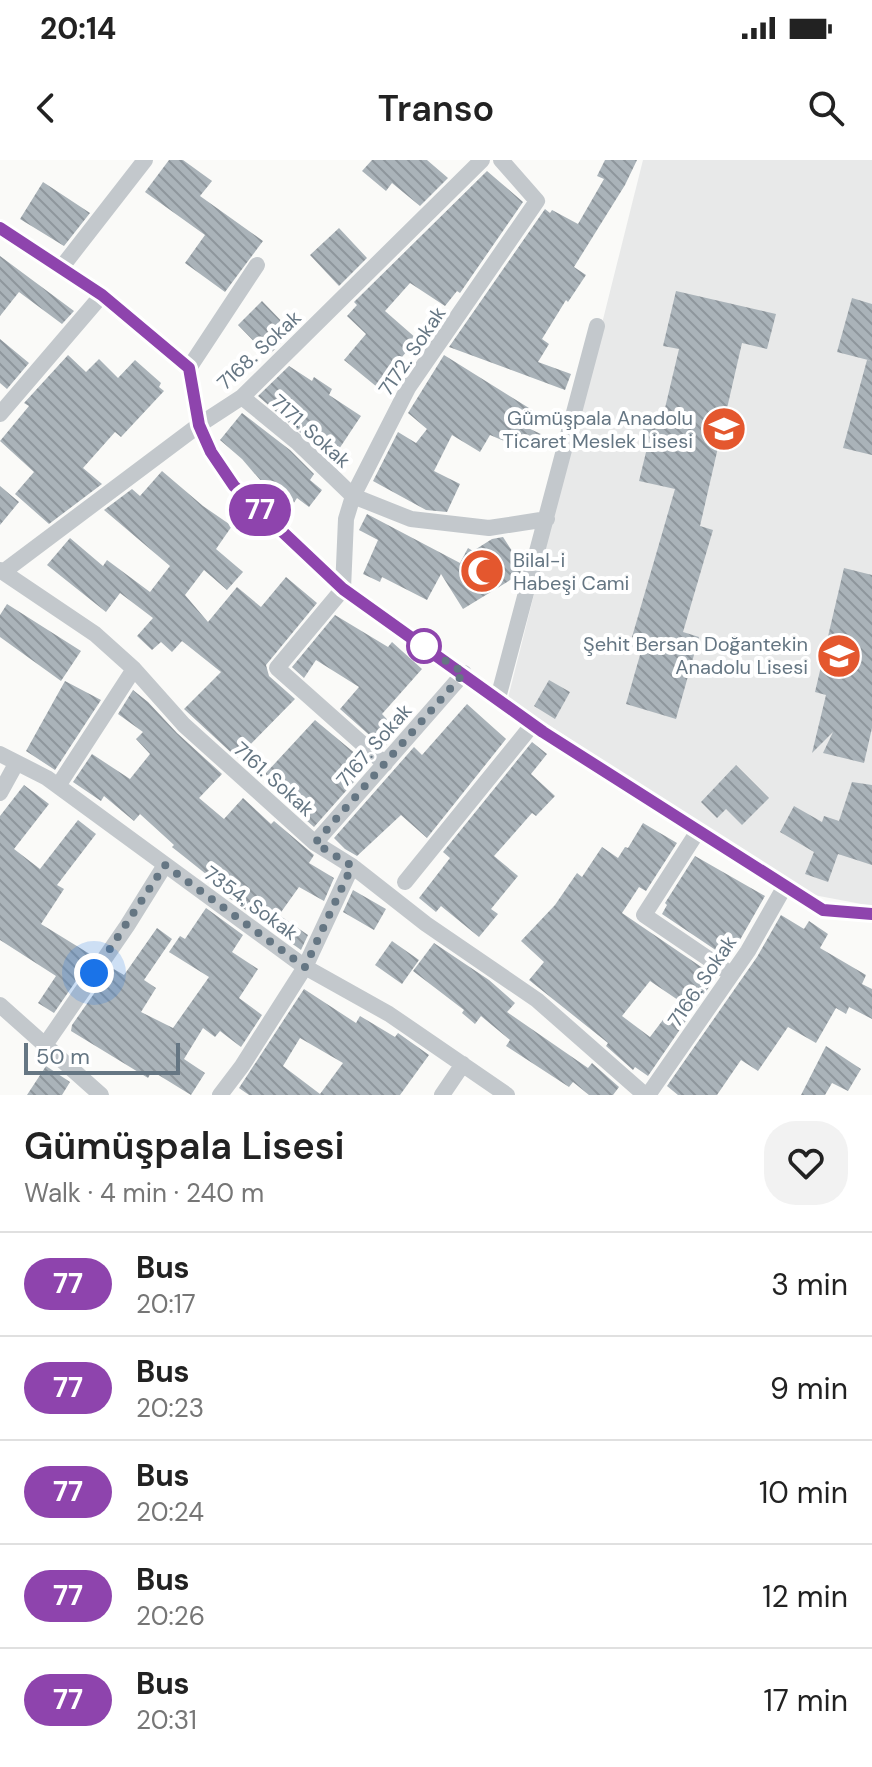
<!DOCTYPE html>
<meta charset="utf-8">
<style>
body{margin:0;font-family:"DM Sans",sans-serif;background:#f2f2f2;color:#222;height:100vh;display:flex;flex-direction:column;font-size:30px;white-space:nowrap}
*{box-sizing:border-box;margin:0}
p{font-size:26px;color:#767676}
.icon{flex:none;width:44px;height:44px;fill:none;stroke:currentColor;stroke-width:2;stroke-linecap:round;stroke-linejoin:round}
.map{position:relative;height:935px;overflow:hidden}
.sheet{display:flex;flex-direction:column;background:#fff;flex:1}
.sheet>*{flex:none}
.badge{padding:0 16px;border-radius:26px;font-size:28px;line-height:52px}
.scale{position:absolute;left:24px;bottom:20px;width:156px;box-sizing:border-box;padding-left:8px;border:4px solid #657683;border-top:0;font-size:22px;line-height:28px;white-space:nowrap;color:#657683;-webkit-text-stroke:6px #fff;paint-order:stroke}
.you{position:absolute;width:40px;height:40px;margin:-20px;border:6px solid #fff;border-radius:50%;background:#1a73e8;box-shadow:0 0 0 12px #1a73e833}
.map>.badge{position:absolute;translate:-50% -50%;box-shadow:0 0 0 4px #fff}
.round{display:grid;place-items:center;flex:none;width:84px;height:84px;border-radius:32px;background:#f2f2f2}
.headline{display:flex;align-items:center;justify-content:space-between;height:136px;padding:0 24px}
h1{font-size:38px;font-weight:600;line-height:60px}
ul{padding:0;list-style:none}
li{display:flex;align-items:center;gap:24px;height:104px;padding:0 24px;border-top:2px solid #e0e0e0}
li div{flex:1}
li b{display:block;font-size:30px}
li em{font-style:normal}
li .badge{min-width:88px;font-weight:700;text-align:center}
.status{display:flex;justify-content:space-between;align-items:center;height:56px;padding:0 40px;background:#fff;direction:ltr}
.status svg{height:22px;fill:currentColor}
header{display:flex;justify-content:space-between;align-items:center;height:104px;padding:0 24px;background:#fff;font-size:36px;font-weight:600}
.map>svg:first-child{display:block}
.built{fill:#e8e9e9}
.building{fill:url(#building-back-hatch);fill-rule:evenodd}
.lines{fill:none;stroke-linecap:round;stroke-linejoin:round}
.street{stroke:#c3c8cc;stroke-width:16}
.line-casing{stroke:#fff;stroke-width:18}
.line{stroke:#8e44ad;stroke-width:12}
.walk{stroke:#657683;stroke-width:8;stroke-dasharray:0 14.4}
.stop-dot{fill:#fff;stroke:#8e44ad;stroke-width:4}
.labels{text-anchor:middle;stroke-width:8;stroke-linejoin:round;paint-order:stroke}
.street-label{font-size:20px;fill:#657683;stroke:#fff}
.poi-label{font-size:20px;fill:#657683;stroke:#fff;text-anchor:end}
</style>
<div class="status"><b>20:14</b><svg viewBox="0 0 49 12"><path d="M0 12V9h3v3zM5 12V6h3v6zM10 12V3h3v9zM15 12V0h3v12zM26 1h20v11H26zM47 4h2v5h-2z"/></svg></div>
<header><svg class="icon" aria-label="back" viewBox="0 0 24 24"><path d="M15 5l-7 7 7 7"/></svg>Transo<svg class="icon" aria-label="search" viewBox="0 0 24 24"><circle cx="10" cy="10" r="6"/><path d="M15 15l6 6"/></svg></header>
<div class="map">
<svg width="872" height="935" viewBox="0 0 872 935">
<defs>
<pattern id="building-back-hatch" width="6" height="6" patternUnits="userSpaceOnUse" patternTransform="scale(2)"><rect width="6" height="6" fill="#aab3b9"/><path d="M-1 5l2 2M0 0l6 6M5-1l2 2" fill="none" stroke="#8e969c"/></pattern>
</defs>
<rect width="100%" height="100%" fill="#fafaf8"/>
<path class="built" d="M643 0H872V746L803 733 508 538Z"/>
<path class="building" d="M169 0H183L212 21 200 36 263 81 225 132 185 103 205 75 145 32Z
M372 0H427L448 18 420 46 392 23 386 31 362 11Z
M605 0H637L625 25 574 107 586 115 568 142 566 140 542 179 549 184 538 202 571 214 565 230 449 187 545 49 550 53 552 50 578 64 604 19 597 16Z
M487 11 523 42 460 133 457 131 445 146 410 123 385 151 417 179 377 227 344 200 366 174 347 156 357 145 354 142Z
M43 22 90 53 64 86 20 59Z
M339 68 367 98 339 126 310 95Z
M0 96 74 151 62 164 19 132 0 156Z
M676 131 776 154 767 189 742 183 700 366 713 370 683 472 699 477 676 559 626 544 644 481 632 477 675 329 639 321 647 288 639 286 645 262 661 265 679 189 663 186Z
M852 138 872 144V295L843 288 867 200 872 201 837 192Z
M262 141 292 172 268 196 238 165Z
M0 179 29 203 7 229 0 223Z
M68 195 86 212 99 199 118 218 135 200 161 223 159 227 164 231 121 277 115 272 83 308 102 324 49 364 15 334 34 312 0 281 29 246 24 243Z
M444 195 537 253 528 268 543 275 535 291 522 286 521 288 490 275 480 292 452 275 434 311 460 324 447 352 426 350 373 321 398 272 416 283 427 269 408 253Z
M289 206 312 221 314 217 332 229 329 235 361 256 339 289 334 285 327 296 258 236Z
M242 253 290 290 314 314 310 320 322 330 309 347 297 338 288 352 242 299 220 280Z
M162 311 203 346 232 366 216 389 243 412 227 430 204 410 185 435 208 462 237 427 261 447 286 417 317 443 266 505 269 516 295 539 237 598 184 549 221 512 182 481 172 492 161 482 152 490 137 476 153 458 120 433 106 452 47 405 70 378 103 406 107 400 150 432 170 406 104 350 132 329 140 336Z
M0 326 19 342 0 365Z
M367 354 460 403 468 388 473 391 492 379 503 377 522 406 520 414 463 449 441 414 427 440 382 417 380 422 363 414 378 380 359 370Z
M844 408 872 415V568L864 603 823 593 833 572 812 593 826 535 815 532Z
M7 444 81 491 61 521 0 477V455Z
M335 455 388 487 392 482 422 509 382 554 398 571 384 588 340 549 359 527 316 500 304 518 292 507Z
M549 520 570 532 555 559 534 546Z
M65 521 101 540 55 610 26 591Z
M133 530 148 542 177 573 222 614 199 638 224 659 243 638 271 664 274 661 314 695 309 703 334 718 324 741 299 727 279 755 308 775 301 790 218 730 214 725 216 722 172 687 174 685 140 654 134 661 104 636 101 641 73 622 92 594 130 619 150 594 136 579 143 572 118 554Z
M467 544 506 579 427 678 401 655 357 696 345 689 334 678 414 587 422 595Z
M315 560 369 605 314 667 289 645 293 642 265 614Z
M532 582 547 594 531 614 555 636 536 656 532 653 494 696 518 716 491 749 498 754 479 777 441 746 436 752 419 738 450 698 443 692Z
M736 605 769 638 742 665 726 649 717 658 701 642Z
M852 622 872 625V705L838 694 828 722 805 714 814 692 780 672 794 646 822 662 824 656 839 661Z
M24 625 49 644 14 689 40 709 78 660 96 674 57 725 64 729 41 764 93 796 54 853 38 843 56 816 0 780V656Z
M643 663 677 683 646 731 639 727 622 753 716 817 648 916 635 907 633 910 606 886 608 883 529 820 544 802 521 781 555 745 577 713 582 717 602 687 618 698 625 687 628 688ZM650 821 678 840 650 877 622 856Z
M695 696 765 736 729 799 662 754 667 745 665 743Z
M353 730 386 749 374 770 343 752Z
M206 748 243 775 232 792 258 809 239 838 262 855 241 887 220 871 215 877 203 868 184 899 205 913 191 935 152 911 148 918 71 871 72 865 112 808 124 815 157 768 172 779 144 820 156 828 141 852 173 868 209 817 169 792 180 776 185 779Z
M781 755 804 769 809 761 828 774 820 788 866 815 862 824 872 829V859L849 847 846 854 836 848 816 883 788 867 758 911 741 900 717 935H678L667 926 757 797Z
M392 781 419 800 402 824 375 805Z
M434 783 489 820 515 843 507 852 588 908 592 903 619 927 613 935H589L573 922 569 927 506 886 510 880 481 856 475 864 462 853 464 850 413 811Z
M304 829 356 863 360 856 395 877 398 873 429 895 400 935H249L239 928ZM300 878 343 903 320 934 283 906Z
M826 886 861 909 848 931 832 923 825 935H801Z
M46 906 70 922 62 935H27Z"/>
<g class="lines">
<path class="street" d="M0 68 102 135 189 208 199 265 211 292 234 326 343 429 543 572 823 750 872 754
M61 108 145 0
M189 208 257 105
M242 237 297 282 353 336 411 359 489 368 547 359
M0 254 102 135
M0 410 95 474 134 509 184 565 315 683 352 706 426 764 537 840 645 935
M3 412 199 265 242 237 482 0
M343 429 346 359 353 336 408 228 537 41 501 0
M343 429 277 508 385 604
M498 538 597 166
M0 594 47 618 305 807 389 854 507 935
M58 626 134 509
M0 633 16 604
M698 671 644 755 731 814
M315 683 464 513
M405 722 533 564
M0 845 101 935
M45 885 127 766 165 705
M220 935 242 906 305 807 352 706
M442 935 463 904
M648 935 748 791 785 726"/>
</g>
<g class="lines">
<g class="line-casing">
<path id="line" d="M0 68 102 135 189 208 199 265 211 292 234 326 343 429 543 572 823 750 872 754"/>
</g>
<use href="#line" class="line"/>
<path class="walk" d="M94 813 165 705 305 807 352 706 315 683 464 513 415 480 424 486"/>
</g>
<defs>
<g id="school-disc" transform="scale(2.3)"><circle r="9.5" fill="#e4572e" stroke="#fff"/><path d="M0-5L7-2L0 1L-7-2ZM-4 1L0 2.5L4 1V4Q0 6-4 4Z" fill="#fff"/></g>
<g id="mosque-disc" transform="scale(2.3)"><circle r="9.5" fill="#e4572e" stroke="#fff"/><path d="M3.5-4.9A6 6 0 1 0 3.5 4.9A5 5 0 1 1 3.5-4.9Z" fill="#fff"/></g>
</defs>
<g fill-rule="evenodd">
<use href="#school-disc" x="724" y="269"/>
<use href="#mosque-disc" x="482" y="411"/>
<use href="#school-disc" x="839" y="496"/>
</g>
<circle class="stop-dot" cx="424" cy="486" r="16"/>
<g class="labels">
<g class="street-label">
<text transform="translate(259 190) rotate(-43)" y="7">7168. Sokak</text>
<text transform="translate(412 191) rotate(-56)" y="7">7172. Sokak</text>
<text transform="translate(311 271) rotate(42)" y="7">7171. Sokak</text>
<text transform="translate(374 585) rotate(-49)" y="7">7167. Sokak</text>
<text transform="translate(274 619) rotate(42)" y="7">7161. Sokak</text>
<text transform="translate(251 743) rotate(36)" y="7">7354. Sokak</text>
<text transform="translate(702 821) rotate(-56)" y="7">7166. Sokak</text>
</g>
<g class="poi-label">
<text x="693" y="265">Gümüşpala Anadolu<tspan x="693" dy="23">Ticaret Meslek Lisesi</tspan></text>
<text x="513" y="407" text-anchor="start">Bilal-i<tspan x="513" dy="23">Habeşi Cami</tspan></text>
<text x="808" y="491">Şehit Bersan Doğantekin<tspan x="808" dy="23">Anadolu Lisesi</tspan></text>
</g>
</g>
</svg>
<div class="scale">50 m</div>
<div class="you" style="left:94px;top:813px"></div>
<b class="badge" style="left:260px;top:350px;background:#8e44ad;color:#fff">77</b>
</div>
<section class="sheet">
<div class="headline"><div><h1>Gümüşpala Lisesi</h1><p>Walk · 4 min · 240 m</p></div><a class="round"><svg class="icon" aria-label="heart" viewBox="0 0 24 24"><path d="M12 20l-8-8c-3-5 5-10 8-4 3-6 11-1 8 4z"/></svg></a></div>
<ul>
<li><span class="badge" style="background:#8e44ad;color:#fff">77</span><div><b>Bus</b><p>20:17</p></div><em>3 min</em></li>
<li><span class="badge" style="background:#8e44ad;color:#fff">77</span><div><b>Bus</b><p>20:23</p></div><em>9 min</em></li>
<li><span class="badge" style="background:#8e44ad;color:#fff">77</span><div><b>Bus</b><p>20:24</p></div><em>10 min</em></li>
<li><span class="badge" style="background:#8e44ad;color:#fff">77</span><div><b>Bus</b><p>20:26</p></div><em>12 min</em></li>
<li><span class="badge" style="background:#8e44ad;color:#fff">77</span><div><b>Bus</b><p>20:31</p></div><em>17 min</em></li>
</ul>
</section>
